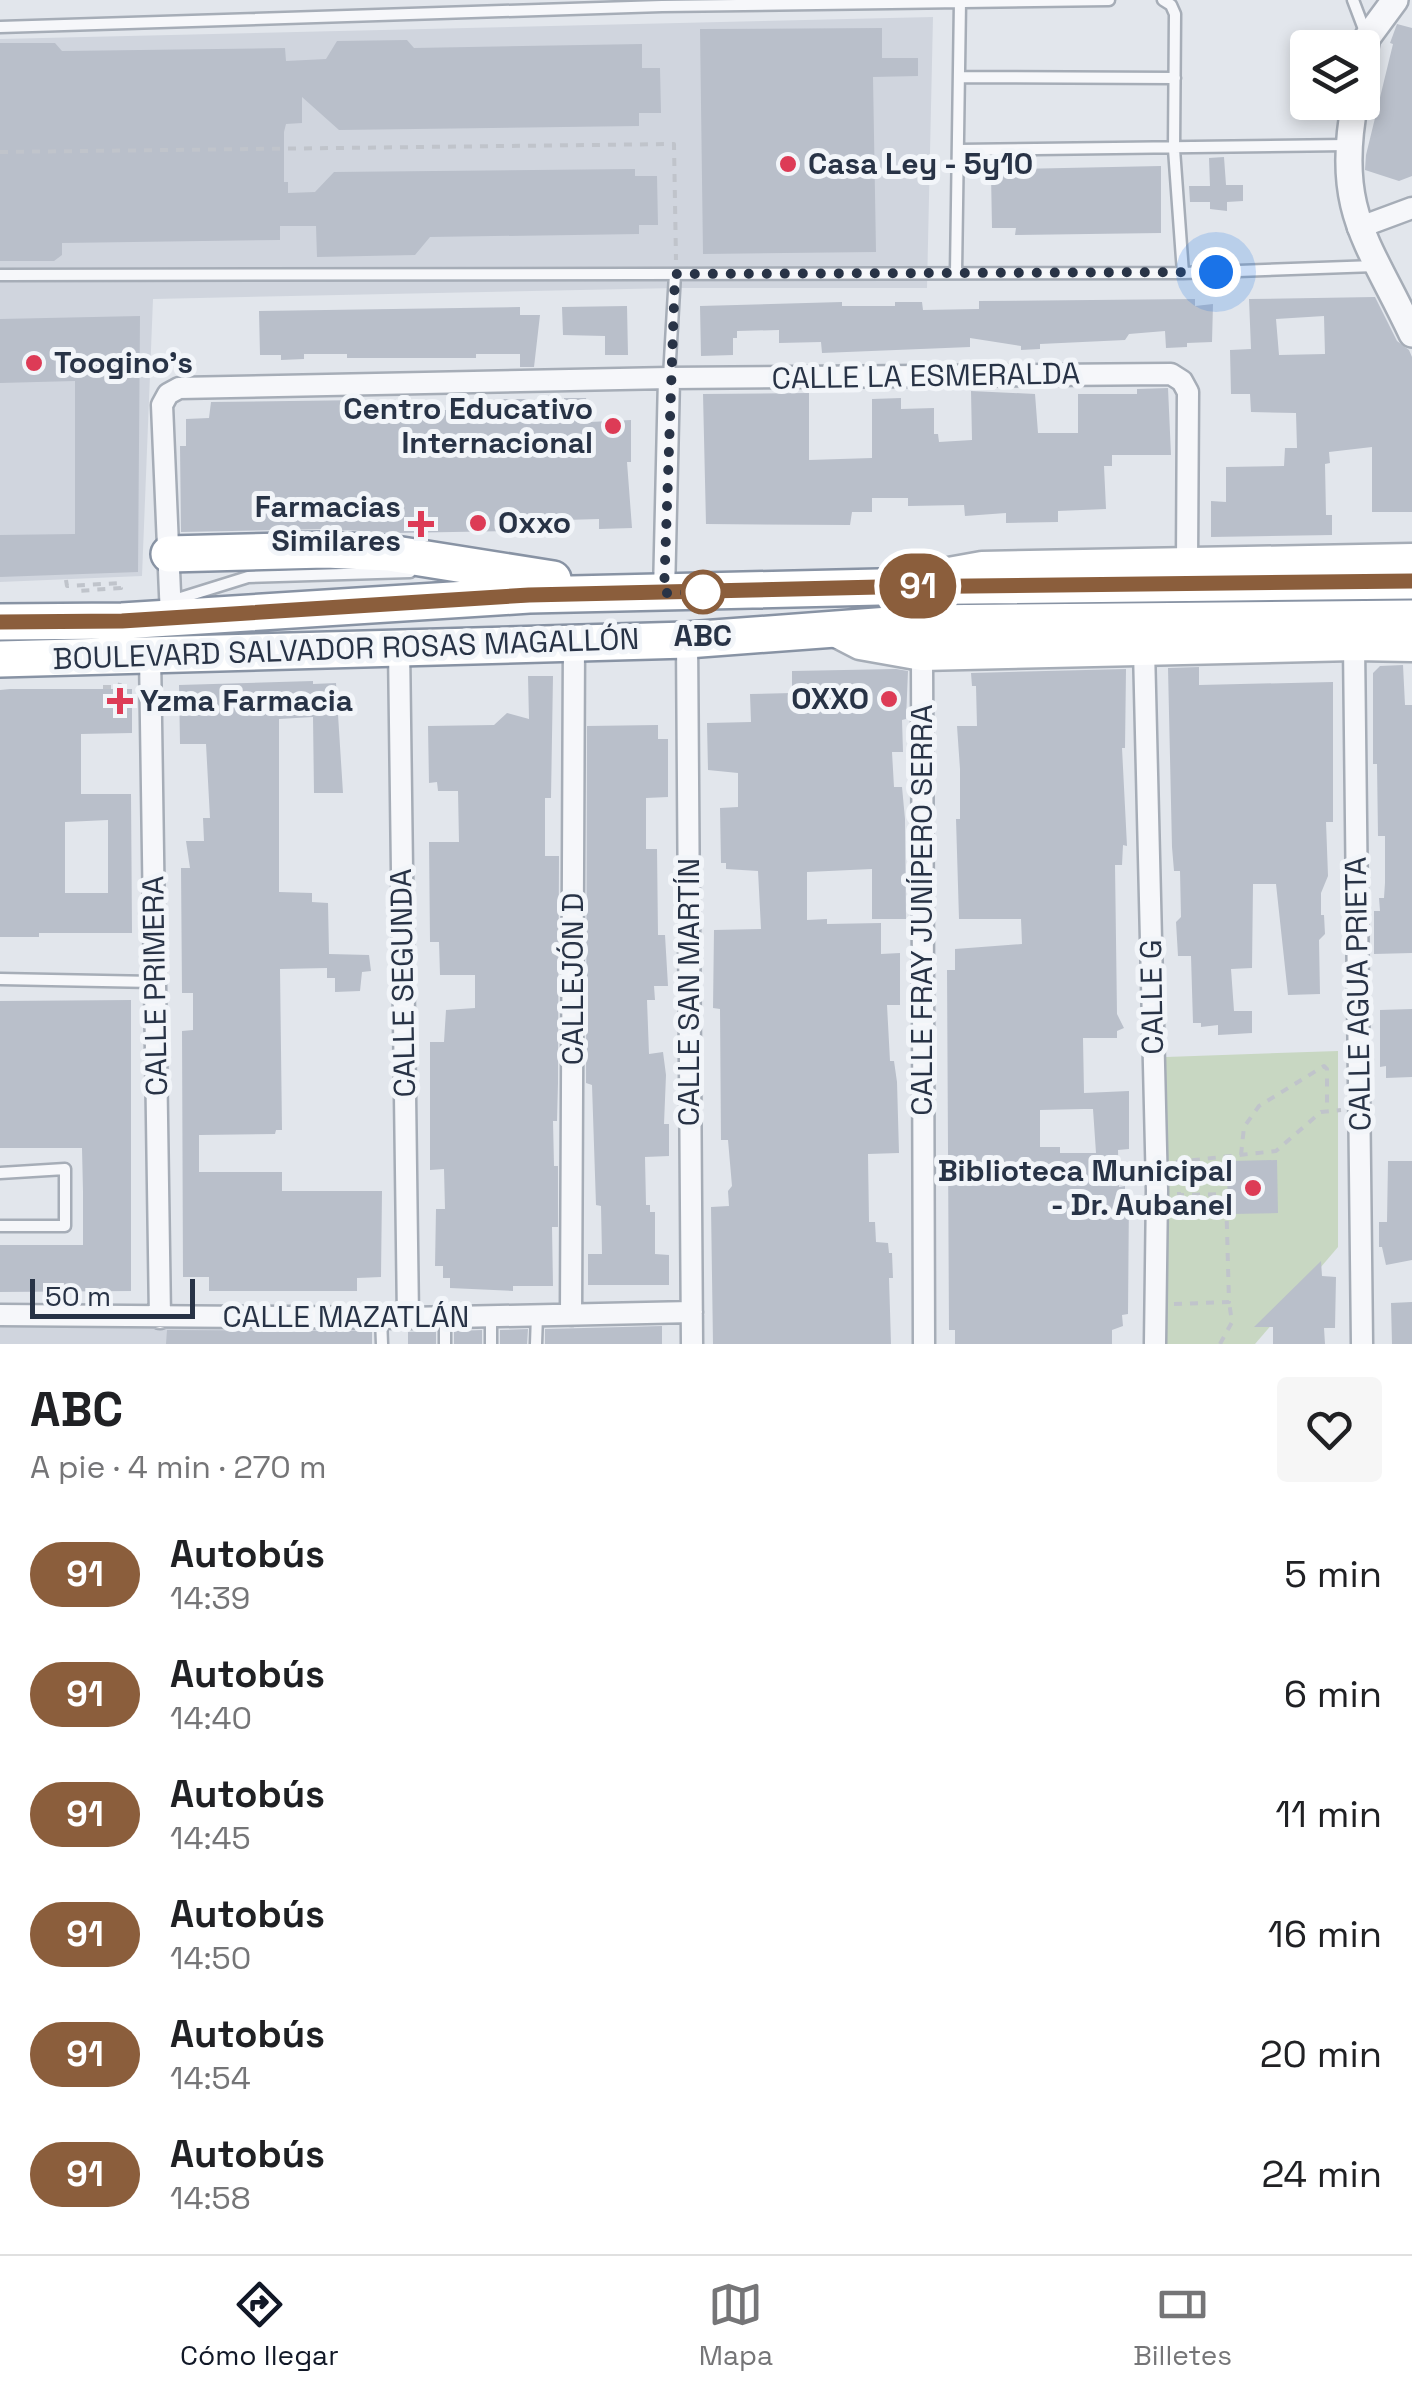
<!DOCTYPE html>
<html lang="es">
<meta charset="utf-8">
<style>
body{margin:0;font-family:"Space Grotesk",sans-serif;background:#f6f6f6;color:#202124;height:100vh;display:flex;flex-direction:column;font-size:38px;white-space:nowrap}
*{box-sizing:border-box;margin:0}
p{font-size:32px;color:#757577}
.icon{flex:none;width:55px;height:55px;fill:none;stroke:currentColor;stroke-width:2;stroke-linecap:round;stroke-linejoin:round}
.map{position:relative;height:1344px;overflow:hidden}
.drawer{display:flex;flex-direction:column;background:#fff;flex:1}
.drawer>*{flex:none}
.badge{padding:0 20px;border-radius:32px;font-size:35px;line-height:65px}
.buttons{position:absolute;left:1290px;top:30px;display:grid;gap:20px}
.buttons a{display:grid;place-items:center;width:90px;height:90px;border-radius:10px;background:#fff;box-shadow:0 5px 15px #0003;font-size:50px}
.scale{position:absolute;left:30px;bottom:25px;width:165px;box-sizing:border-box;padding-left:10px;border:5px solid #283346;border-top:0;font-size:28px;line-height:35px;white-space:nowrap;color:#283346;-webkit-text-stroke:8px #f2f5f9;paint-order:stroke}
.you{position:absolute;width:50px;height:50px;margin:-25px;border:8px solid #fff;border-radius:50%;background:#1a73e8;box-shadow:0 0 0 15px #1a73e833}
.map>.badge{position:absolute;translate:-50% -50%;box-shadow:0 0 0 5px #fff}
.round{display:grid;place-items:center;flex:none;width:105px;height:105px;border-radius:10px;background:#f6f6f6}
.summary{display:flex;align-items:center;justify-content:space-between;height:170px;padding:0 30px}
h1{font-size:48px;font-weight:700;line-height:75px}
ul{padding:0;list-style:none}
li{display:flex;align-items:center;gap:30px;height:120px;padding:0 30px}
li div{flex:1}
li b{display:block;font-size:38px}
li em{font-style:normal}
li .badge{min-width:110px;font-weight:700;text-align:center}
.dock{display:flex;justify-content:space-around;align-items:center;height:140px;border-top:2px solid #e0e0e0;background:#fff;font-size:28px;color:#757577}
.dock a{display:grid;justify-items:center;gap:5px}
.dock .on{color:#111827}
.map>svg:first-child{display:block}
.built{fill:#d0d5de}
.green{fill:#c8d7c2}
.building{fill:#b9bfca;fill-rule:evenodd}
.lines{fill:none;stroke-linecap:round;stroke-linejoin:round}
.service-casing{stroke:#a6adb7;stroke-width:15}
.minor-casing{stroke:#a6adb7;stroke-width:25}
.tertiary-casing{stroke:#a6adb7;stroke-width:30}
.secondary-casing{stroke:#a6adb7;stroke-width:35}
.trunk-casing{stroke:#8893a4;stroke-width:40}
.path{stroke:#c0c4cb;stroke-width:4;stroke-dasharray:8 8;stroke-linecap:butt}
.service{stroke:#f6f7fa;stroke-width:10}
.minor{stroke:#f6f7fa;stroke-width:20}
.tertiary{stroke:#f6f7fa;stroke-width:25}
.secondary{stroke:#fff;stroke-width:30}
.trunk{stroke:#fff;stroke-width:35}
.line-casing{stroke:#fff;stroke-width:22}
.line{stroke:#8b5e3c;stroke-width:15}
.walk{stroke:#283346;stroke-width:10;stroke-dasharray:0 18}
.poi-dot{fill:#dd3b56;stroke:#f2f5f9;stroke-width:4}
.stop-dot{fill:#fff;stroke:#8b5e3c;stroke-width:5}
.labels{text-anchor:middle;stroke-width:10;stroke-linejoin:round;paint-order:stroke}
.poi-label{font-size:30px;font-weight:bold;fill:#283346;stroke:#f2f5f9;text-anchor:start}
.street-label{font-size:30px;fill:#283346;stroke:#f2f5f9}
.stop-label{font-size:30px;font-weight:bold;fill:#283346;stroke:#f2f5f9}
</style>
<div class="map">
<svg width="1412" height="1344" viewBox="0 0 1412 1344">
<rect width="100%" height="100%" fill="#e2e6ec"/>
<path class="built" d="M933 17 927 288H675L153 299 142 576 0 582V39Z
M372 1325V1344H0V1326Z"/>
<path class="green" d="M1338 1051V1247L1255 1344H1167L1166 1057Z"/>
<path class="building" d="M1397 24 1412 28V176L1399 181 1365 170 1366 155 1393 44 1390 43Z
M882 28V58H918V76L873 77 876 252 703 254 700 29Z
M407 40 414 48 642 44V68H660L661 113H639V126L339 130 302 97V123L286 124 284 132V182H288V193L315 192 334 172 635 169V176H657L658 225H639V234L430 237 415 255 317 257 316 226H280V240L62 243V255L54 261H0V43H55L62 51 285 48 286 61 326 59 337 41Z
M1224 157 1226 185H1243V201L1227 202V211L1210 209V202H1190L1189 186H1210L1209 158Z
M1161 166V233L1015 235 1016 228H992L991 174H1013V169Z
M1375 297 1397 341 1409 350 1412 357V512H1372V447L1329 452 1330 463 1325 464 1326 515H1332V535L1211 537V501L1226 502V467L1284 466 1285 448H1297L1296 413 1251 412 1250 394H1231L1230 350 1251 349 1249 299ZM1324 316 1325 354 1279 355 1276 319Z
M1195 299V306L1213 304 1212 342 1187 343V347L1166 348 1165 331 1129 334 1125 340 1040 344V349L1021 350V346L970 338V347L822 353 821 342 779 343V330L737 331V338H733V355L701 356 700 306 842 302V306H895V302H922L923 310 979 309V301Z
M627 306 628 355H605V336L563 335 562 307Z
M520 307V315H540L534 367H520V354H476V358H347V354H304V359L281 360V355H260L259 311Z
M140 316 138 572 0 577V535L75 534V381L0 383V319Z
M1168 388 1171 455H1112V466H1104L1106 509 1058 511V522L1006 523V513L965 516 964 505 908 506V498H872V512H852L850 525 706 524 703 394 809 393V460L872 458V399L901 398V409L934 408V434H938L939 442 972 440 971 391 1035 394 1038 433H1078V394H1137V389Z
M564 398H586L590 422 631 420V462H627L632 528 599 529V519L565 520V530L396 533 325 529 181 532 180 446H186V419L209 418 211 402 364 400V409L397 406V399H415V410H465V407H497V399H530L528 414H564Z
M1403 665 1405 705H1412V953L1374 954V911H1380L1379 898H1384L1385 883V836H1378L1377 764H1373V673L1380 666Z
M1199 667V685L1333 682V822H1326L1328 876 1321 893V915H1324L1325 934 1319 940 1320 994 1288 995 1276 884H1253L1252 968 1231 969 1234 1011H1252V1033L1218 1035V1025L1201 1027V1023H1193L1191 956H1178L1176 922 1181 917 1180 871H1174L1172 847 1168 668Z
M896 669 908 671 906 719 902 720 903 752H892L894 787H902L905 819 906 919H872V869L807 872V920L827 919V924L881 923V954L900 953V1005H887L890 1061H894L897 1082 899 1153 868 1154 869 1222H875L876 1242 888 1243 889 1253H892L893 1278H889L891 1344H713L711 1207 729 1206 728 1191 732 1186 728 1140H721L720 1009 713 1008 714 930 761 929 758 871 726 869V863H721L720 808 738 807V773L708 770 707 723 751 722 750 694 792 693V671Z
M1126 669 1125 748H1122L1127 846 1123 845 1122 865H1115L1117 1014 1124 1028 1117 1031V1038H1083L1084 1093 1129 1091V1149L1118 1150 1119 1187 1125 1186V1195H1129L1128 1314 1122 1315 1123 1326 1112 1330V1344H955V1330H949L947 970H955V949L1022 944 1021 919H959L956 819H960V769L957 726H977L976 686H972L971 673ZM1084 1109H1093L1096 1153H1060V1147H1040V1110Z
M528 676H553L551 798H545V856H559L558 1083 557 1121H553L554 1166H558V1227H552L553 1286H513V1291L450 1288V1278H443V1266H435L436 1209H445L444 1169 430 1170V1042H444L446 1010 475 1008V975H440L439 942H430L429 842H459L458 791H438L437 782 429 783 428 726 494 725 507 713 529 719Z
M313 681V684L336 683 343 793H314L313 717 279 719V892L312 893V902L328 903 329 954 369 955 371 971 362 972 360 991 335 992V978H327V968L280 969 282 1130H276L275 1134 199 1135V1172H282V1191H382L381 1277 357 1278V1291H209V1277H183L182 1031 193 1030V993H182L181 868H190L186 841H204L203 818H210L206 744H180L179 685Z
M10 689H132V733L81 734V794H131L132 933H39V937H0V690ZM108 820V893H65V822Z
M658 725V739H668V797L646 798V849H657L658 935H665L668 986H654L655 1000H647L649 1054 663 1052 666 1075 664 1124H669V1156L645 1157 646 1205H650V1212H655V1254L669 1255V1285H588V1254H602L601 1206 596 1205 592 1085 586 1083 587 726Z
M131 1000V1291L0 1292V1245H83V1192L82 1148H0V1001Z
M1412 1009V1077L1386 1078V1066L1380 1067V1010Z
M1277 1160 1278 1213 1233 1214V1202H1228L1227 1175H1231V1161Z
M1388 1161H1412V1260L1386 1265 1382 1247H1379V1222H1387Z
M1321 1261 1322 1276 1336 1277 1335 1328H1324L1325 1344H1273V1327H1254Z
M1412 1302V1344H1392L1391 1303Z
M662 1326V1344H545V1329Z
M528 1329 527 1344H500V1330Z
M167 1330 372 1331V1344H166Z
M482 1330V1344H454V1331Z
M436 1331V1344H408V1332Z"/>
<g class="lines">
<g class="service-casing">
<path id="service" d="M1163 0 1171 5 1175 14 1174 149 1183 273
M1353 0 1367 37
M0 27 662 6 1109 0
M960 77 1175 78
M960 150 1347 145
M956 272 960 2
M0 275 1183 273 1375 266
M669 377 675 274
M171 601 248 577 410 572
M0 979 154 982
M0 1173 65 1169V1226H0
M491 1316V1344
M381 1318 382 1344
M445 1344V1317
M536 1344 537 1315"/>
</g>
<g class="minor-casing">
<path id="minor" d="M1358 228 1412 208
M664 593 669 378
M171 617 162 405 168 394 179 388 669 378 1171 374 1182 381 1188 392 1187 562
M687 640 692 1344
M1354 645 1362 1344
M399 647 408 1318
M1144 649 1157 1190 1155 1344
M150 655 160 1318
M922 655 924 1344
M0 1315 408 1318 692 1312
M571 1315 574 643"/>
</g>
<g class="tertiary-casing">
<path id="tertiary" d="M1362 62 1367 38 1395 0
M1355 102C1334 211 1369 242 1412 334"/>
</g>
<g class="secondary-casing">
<path id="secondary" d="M921 578 982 567 1412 559
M829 628 860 644 922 655 1354 645 1412 646"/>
</g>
<g class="trunk-casing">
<path id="trunk" d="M169 554 326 550 389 553 553 579
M0 622 122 621 529 595 879 587 1412 581
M0 659 687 640 916 623 1412 618"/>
</g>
<path class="path" d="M0 152 674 144 676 260
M66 580 67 586 120 583 121 588 77 591
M103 687H119L120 683
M1241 1155 1244 1127 1259 1106 1324 1066 1327 1069V1110
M1176 1162 1276 1151 1321 1112 1341 1110
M1179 1192V1195L1226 1194
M1174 1304 1229 1302 1225 1157
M1220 1344 1232 1322 1229 1302"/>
<use href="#service" class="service"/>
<use href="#minor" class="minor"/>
<use href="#tertiary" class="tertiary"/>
<use href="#secondary" class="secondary"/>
<use href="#trunk" class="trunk"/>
</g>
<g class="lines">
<g class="line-casing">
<path id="line" d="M0 622 122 621 529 595 879 587 1412 581"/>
</g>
<use href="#line" class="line"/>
<path class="walk" d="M703 592 664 593 675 274 1216 272"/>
</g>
<g class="poi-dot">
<circle cx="788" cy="164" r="10"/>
<circle cx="34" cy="363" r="10"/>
<circle cx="613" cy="426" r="10"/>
<circle cx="478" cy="523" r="10"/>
<path d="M416 509h10v10h10v10h-10v10h-10v-10h-10v-10h10z"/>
<circle cx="889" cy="699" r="10"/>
<path d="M115 686h10v10h10v10h-10v10h-10v-10h-10v-10h10z"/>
<circle cx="1253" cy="1188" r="10"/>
</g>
<circle class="stop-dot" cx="703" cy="592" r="20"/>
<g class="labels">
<g class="poi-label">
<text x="808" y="174">Casa Ley - 5y10</text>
<text x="54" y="373">Toogino's</text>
<text x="593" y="419" text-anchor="end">Centro Educativo<tspan x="593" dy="34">Internacional</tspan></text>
<text x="401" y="517" text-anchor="end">Farmacias<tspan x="401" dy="34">Similares</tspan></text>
<text x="498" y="533">Oxxo</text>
<text x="869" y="709" text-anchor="end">OXXO</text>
<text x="140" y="711">Yzma Farmacia</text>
<text x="1233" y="1181" text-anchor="end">Biblioteca Municipal<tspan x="1233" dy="34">- Dr. Aubanel</tspan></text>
</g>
<g class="street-label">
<text transform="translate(926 376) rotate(-1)" y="10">CALLE LA ESMERALDA</text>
<text transform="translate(346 649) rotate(-2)" y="10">BOULEVARD SALVADOR ROSAS MAGALLÓN</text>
<text transform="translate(922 910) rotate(-90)" y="10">CALLE FRAY JUNÍPERO SERRA</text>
<text transform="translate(573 979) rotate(-90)" y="10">CALLEJÓN D</text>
<text transform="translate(403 983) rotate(-91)" y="10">CALLE SEGUNDA</text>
<text transform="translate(155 986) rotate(-91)" y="10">CALLE PRIMERA</text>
<text transform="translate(689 992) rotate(-90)" y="10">CALLE SAN MARTÍN</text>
<text transform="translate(1358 994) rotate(-91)" y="10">CALLE AGUA PRIETA</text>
<text transform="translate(1152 997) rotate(-91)" y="10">CALLE G</text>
<text x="346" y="1327">CALLE MAZATLÁN</text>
</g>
<g class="stop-label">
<text x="703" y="646">ABC</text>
</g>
</g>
</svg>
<div class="buttons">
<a><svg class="icon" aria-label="layers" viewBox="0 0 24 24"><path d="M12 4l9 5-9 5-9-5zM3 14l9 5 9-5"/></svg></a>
</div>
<div class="scale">50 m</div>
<div class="you" style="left:1216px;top:272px"></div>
<b class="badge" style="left:918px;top:586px;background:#8b5e3c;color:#fff">91</b>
</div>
<section class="drawer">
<div class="summary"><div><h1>ABC</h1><p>A pie · 4 min · 270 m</p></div><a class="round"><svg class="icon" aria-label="heart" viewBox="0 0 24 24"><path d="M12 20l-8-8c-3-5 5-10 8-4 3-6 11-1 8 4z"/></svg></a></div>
<ul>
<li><span class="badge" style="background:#8b5e3c;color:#fff">91</span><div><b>Autobús</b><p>14:39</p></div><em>5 min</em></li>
<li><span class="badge" style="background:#8b5e3c;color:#fff">91</span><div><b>Autobús</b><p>14:40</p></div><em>6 min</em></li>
<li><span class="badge" style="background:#8b5e3c;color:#fff">91</span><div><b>Autobús</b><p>14:45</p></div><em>11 min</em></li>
<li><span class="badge" style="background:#8b5e3c;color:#fff">91</span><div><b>Autobús</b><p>14:50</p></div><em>16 min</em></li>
<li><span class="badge" style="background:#8b5e3c;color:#fff">91</span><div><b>Autobús</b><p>14:54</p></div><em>20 min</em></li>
<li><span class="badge" style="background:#8b5e3c;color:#fff">91</span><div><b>Autobús</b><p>14:58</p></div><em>24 min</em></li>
</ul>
</section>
<nav class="dock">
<a class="on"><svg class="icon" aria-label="directions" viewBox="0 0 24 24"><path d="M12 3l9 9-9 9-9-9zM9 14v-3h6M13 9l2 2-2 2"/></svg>Cómo llegar</a>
<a><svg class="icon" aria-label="map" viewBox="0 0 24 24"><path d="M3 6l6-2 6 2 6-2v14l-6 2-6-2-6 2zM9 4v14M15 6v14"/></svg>Mapa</a>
<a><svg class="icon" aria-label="tickets" viewBox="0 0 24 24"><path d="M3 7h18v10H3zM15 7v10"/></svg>Billetes</a>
</nav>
